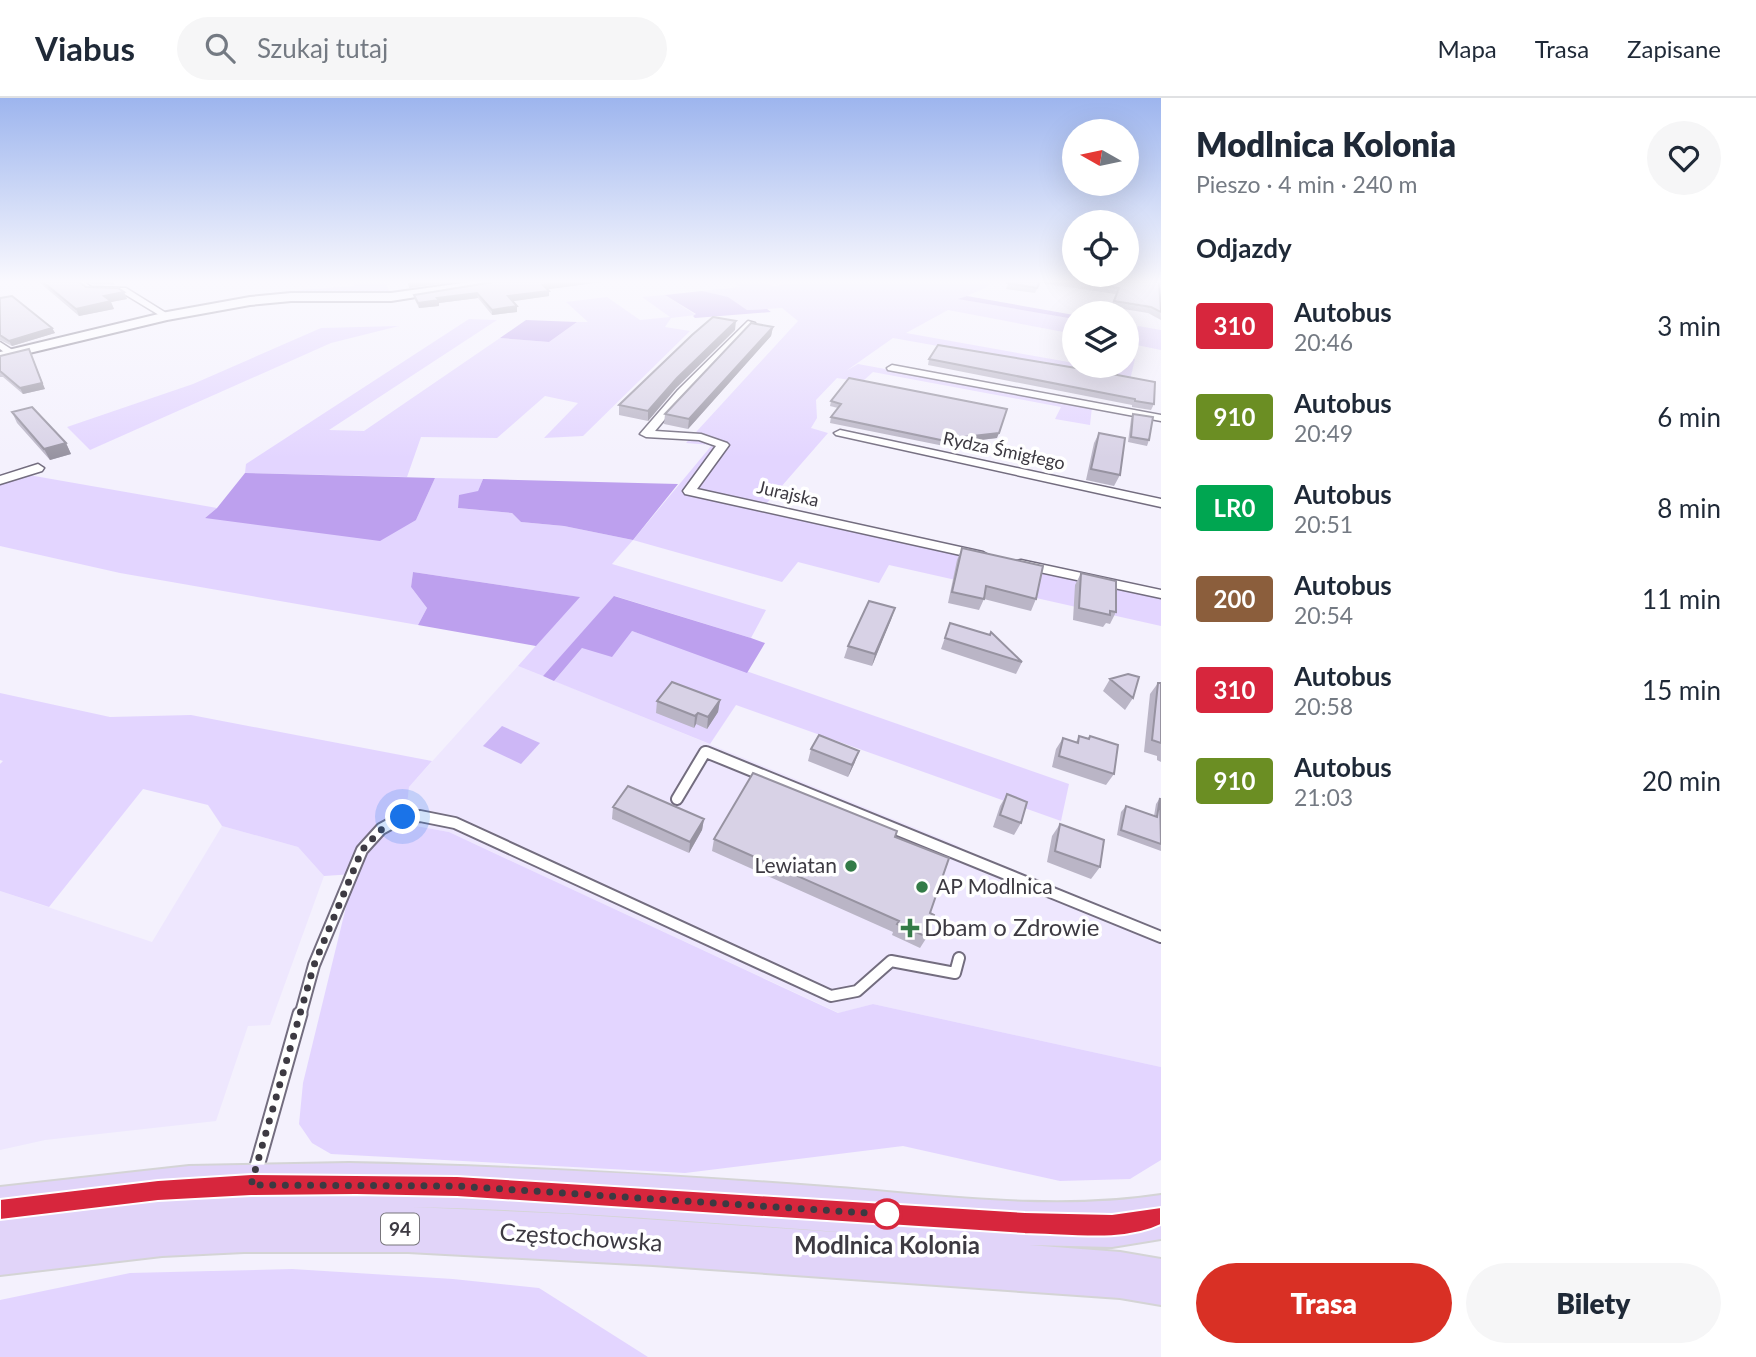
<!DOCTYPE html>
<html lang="pl">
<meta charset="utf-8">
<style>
body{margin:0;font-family:Lato,sans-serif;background:#f6f6f7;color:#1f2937;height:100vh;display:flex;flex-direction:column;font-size:26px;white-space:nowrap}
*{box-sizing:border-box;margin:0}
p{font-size:23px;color:#747a83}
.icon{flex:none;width:38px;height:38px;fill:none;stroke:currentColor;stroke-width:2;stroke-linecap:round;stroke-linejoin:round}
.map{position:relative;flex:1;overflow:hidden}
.side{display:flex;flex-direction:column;background:#fff;width:595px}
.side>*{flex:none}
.badge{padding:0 14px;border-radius:5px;font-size:24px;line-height:46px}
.needle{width:46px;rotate:279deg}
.tools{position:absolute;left:1062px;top:21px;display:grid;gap:14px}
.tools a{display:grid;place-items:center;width:77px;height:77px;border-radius:50%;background:#fff;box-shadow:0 7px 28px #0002;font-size:35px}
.you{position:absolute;width:35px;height:35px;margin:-18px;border:5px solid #fff;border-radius:50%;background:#1a73e8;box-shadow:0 0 0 10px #1a73e833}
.map>.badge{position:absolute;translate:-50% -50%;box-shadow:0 0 0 4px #fff}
h2{padding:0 35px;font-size:26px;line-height:63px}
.round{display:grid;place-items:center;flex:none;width:74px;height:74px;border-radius:37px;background:#f6f6f7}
.head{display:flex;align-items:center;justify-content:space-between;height:119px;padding:0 35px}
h1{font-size:33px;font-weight:800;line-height:52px}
.action{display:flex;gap:14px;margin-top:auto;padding:14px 35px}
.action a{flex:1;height:80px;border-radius:42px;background:#d93025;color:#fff;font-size:28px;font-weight:800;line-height:80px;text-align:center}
.action a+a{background:#f6f6f7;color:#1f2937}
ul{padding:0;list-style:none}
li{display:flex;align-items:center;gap:21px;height:91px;padding:0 35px}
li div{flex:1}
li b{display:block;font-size:26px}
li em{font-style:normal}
li .badge{min-width:77px;font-weight:700;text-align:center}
header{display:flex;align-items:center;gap:42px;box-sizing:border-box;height:98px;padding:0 35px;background:#fff;border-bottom:2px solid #e0e1e3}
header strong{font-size:33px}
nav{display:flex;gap:38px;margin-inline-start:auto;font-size:24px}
.search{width:490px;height:63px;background:#f6f6f7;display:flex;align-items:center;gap:18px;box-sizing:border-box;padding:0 24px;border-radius:38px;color:#747a83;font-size:26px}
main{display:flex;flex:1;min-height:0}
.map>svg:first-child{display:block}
.built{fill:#eee7fe}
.green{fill:#e3d5ff}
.forest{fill:#bda0ee}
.water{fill:#cdb7f6}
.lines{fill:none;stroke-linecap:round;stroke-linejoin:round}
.lane-far2-casing{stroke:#736d7f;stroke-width:11}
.lane-far1-casing{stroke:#736d7f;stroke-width:14}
.lane-casing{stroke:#736d7f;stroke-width:17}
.street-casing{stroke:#736d7f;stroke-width:3}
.secondary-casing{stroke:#736d7f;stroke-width:4}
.primary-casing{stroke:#d4d4d5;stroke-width:4}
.lane-far2{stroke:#fff;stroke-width:8}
.lane-far1{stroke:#fff;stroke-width:10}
.lane{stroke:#fff;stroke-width:13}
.street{fill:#fff;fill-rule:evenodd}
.secondary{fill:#fff;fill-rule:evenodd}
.primary{fill:#e1d4f9;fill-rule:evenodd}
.wall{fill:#bab5c6}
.shaded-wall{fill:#9793a1}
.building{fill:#d8d2e6;stroke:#9793a1;stroke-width:2}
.line{fill:#d7263d;stroke:#fff;stroke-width:2}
.walk{stroke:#3d3a42;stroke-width:7;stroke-dasharray:0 12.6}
.poi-dot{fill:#337b47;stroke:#fff;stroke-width:2.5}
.stop-dot{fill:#fff;stroke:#d7263d;stroke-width:3.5}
.labels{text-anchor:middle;stroke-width:7;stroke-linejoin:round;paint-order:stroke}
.far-street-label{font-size:18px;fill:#3d3a42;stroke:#fff}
.shield{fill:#fff;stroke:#77757b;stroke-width:2}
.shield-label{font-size:19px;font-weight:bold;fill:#3d3a42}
.poi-label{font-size:21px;fill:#3d3a42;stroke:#fff;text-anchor:end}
.near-poi-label{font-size:24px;fill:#3d3a42;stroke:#fff;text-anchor:start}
.near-street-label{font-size:24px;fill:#3d3a42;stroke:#fff}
.near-stop-label{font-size:24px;font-weight:bold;fill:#3d3a42;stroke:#fff}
</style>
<header>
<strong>Viabus</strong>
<div class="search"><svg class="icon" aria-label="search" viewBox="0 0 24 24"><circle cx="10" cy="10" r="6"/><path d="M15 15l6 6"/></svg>Szukaj tutaj</div>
<nav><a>Mapa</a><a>Trasa</a><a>Zapisane</a></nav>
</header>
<main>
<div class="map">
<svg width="1161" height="1259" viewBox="0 0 1161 1259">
<rect width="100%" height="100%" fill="#f4f1fd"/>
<path class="built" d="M518 568 957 747 980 765 1161 835V969L873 906 839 915 449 734 404 726 409 689Z
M222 728 298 749 324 778 270 927 248 928 216 1023 45 1042 0 1052V793L152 844Z"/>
<path class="green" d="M355 184H386L390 197H297L300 192 354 188Z
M732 184H764L773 188 807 184H993L985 190 960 201 1074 221V236L948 212 906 235 1074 265V268H1127V260L1135 261 1130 282 893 240 846 273 858 266 1092 309 1090 327 1055 321 1061 309 873 274 862 284 837 280 816 302 817 320 811 330 828 335 760 413 1161 501V528L889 467 879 485 798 464 782 484 633 442 612 466 766 512 751 540 615 498 543 578 518 568 579 499 413 474 411 489 427 510 418 527 120 475 0 448V383L23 376 217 410 205 420 416 422 435 380 483 381 478 393 458 410 512 415 521 424 564 428 633 442 712 347 686 345 798 223 782 210 747 212 728 200 702 193 740 189Z
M665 197 696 217 671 220 665 229 690 233 583 338 544 340 578 305 545 298 497 340 421 339 407 379 245 375 246 366 469 221 497 222 329 332 364 333 500 240 549 244 577 224H588L566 204 607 199 640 222 670 219 642 199Z
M399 228 331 245 90 352 67 329 193 286 321 230Z
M1138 228 1161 232V252L1127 245V230L1137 232Z
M632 533 1069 686 1061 723 736 607 710 646 554 583 582 550Z
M0 595 110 619 191 617 432 663 409 689 405 726 449 734 838 915 873 906 1161 969V1062L1130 1081 1060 1083 903 1048 685 1075 331 1056 312 1045 299 1026 303 985 354 776 324 778 298 749 222 728 208 707 143 691 49 809 0 793V666L3 663 0 662Z
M292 1171 453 1181 539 1190 648 1259H0V1202L130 1175Z"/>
<path class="forest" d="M702 193 728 199 747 212 767 211 771 214 695 220 693 218 696 216 665 197Z
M967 198 1074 217V221L958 201Z
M526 222 577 224 549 244 500 240Z
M245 375 435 380 416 422 380 443 205 420 217 410Z
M483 381 678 386 633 442 564 428 521 424 512 415 458 410 459 397 478 393Z
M413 474 580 499 536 548 418 527 427 510 411 489Z
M614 498 751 540 765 545 747 575 632 533 612 559 582 550 554 583 543 578Z"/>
<path class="water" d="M502 628 540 645 521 666 483 648Z"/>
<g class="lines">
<g class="lane-far2-casing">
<path id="lane-far2" d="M704 656 705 654 710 656"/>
</g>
<g class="lane-far1-casing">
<path id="lane-far1" d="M706 654 1161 839
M677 701 705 654
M300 918 314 867 362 752 381 731 403 719 420 718 455 725 831 898 857 893 891 863 955 875 959 860"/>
</g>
<g class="lane-casing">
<path id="lane" d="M254 1079 300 916"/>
</g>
<g class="street-casing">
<path id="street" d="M75 184H84L91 189 126 190 171 218 164 220 121 194 89 193Z
M748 223 755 225 686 296 655 333 701 336 727 345 729 347 697 391 983 454 990 458 988 461 983 462 685 396 683 393 716 348 699 342 646 339 640 336 678 292Z
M0 244 14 253V257H8L0 251Z
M892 267 1161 317V323L888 272 887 270Z
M840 332 1161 401V409L836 337 834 335Z
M38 366 44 370 42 373 0 386V378Z
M1021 462 1161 492V500L1016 469V463Z"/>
</g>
<g class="secondary-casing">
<path id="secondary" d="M470 184H498L492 187 391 203H291L250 207 167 222 0 262V254L167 214 250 199 291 195H391Z"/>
</g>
<g class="primary-casing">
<path id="primary" d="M349 1065C509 1068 668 1077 827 1089 937 1097 1052 1114 1161 1097V1141L1112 1149 1029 1147 1120 1154 1161 1161V1207L1120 1200 653 1167 408 1154H244L162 1158 0 1177V1089L189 1068ZM412 1109C563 1112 714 1125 864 1136L571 1116Z"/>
</g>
<use href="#lane-far2" class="lane-far2"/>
<use href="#lane-far1" class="lane-far1"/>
<use href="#lane" class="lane"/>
<use href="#street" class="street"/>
<use href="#secondary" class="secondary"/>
<use href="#primary" class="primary"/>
</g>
<path class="wall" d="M39 184H79L86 189 124 194 127 201 111 204 114 211 79 218Z
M88 184H113L115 187 92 186Z
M493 184H601L548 191 549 198 512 203 517 208V214L492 217 478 200 439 205V208L419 210 415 202 414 197Z
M1009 184H1159L1161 222 1148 215 1111 209 1116 196 1040 185 1035 195 1006 191Z
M0 200 52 230 55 235 12 248 0 242Z
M773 229 771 238 688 331 664 326 665 316Z
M735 232 676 290 648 323 619 317V307Z
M0 258 45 291 23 296 3 279H0Z
M929 261 1112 276 1154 306 1151 312 1132 309V307L928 267Z
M831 303 997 340 955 345 954 350 830 325 831 319 838 310 830 308Z
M12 314 66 345 71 356 50 362 17 325Z
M1133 316 1149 342 1147 348 1128 344 1131 321Z
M1099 335 1120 377 1114 388 1086 382 1094 345Z
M962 450 1036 501 1031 513 984 501 979 512 948 505 957 462Z
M1081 475 1116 514 1110 526 1106 525 1103 529 1073 522 1075 487Z
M895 510 872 568 844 560 848 548Z
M950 525 1022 564 1016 576 941 551Z
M1110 581 1133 600 1125 612 1103 593Z
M1158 585H1161V664L1157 662V658L1144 654 1150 596Z
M720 602 718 614 707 631 696 626 694 630 656 615 657 603Z
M1079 638 1088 640 1090 638 1114 676 1106 687 1052 669 1056 651 1063 640 1076 644Z
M811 651 855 664 848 679 808 663Z
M1007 696 1021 725 1014 737 993 729 1000 708Z
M1160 700 1161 753 1117 737 1121 714 1126 708 1154 718 1156 706Z
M613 709 704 721 702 732 689 755 612 721Z
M1060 726 1100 769 1091 781 1047 764 1052 738Z
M895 739 930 815 927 839 920 850 892 837 893 834 712 753 714 741Z"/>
<path class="shaded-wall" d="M416 184H452L409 190 408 185Z
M566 184H601L543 192V187Z
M549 193V198L508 204V198Z
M124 194 127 201 111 204 114 211 79 218 76 211 104 198Z
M477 195 478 200 439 205V208L419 210 418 205 437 200Z
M517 208V214L492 217V212Z
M736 223 735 232 676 290 648 323V313L677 280Z
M773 229 771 238 688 331 689 321Z
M52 230 55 235 12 248 9 243Z
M29 251 45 291 23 296 20 290Z
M999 335 997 340 955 345 956 340Z
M66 345 71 356 50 362 44 351Z
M895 510 891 522 872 568 875 556Z
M720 602 718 614 707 631 708 619Z
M698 615 696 626 694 630 695 618Z
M859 653 855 664 848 679 852 667Z
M704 721 702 732 689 755 690 744Z"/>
<path class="building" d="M43 184H79L86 189 118 190 124 194 104 198 111 203 76 211Z
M493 184H566L543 187 549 193 508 198 517 208 492 212 477 195 437 200 439 202 418 205 414 197Z
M1009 184H1040L1037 190 1008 185Z
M1074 184H1159L1161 214 1151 209 1114 203 1119 190Z
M12 198 52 230 9 243 0 237V200Z
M713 219 736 223 677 280 648 313 619 307 692 237Z
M751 225 773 229 689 321 665 316Z
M938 247 1112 276 1155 284 1154 306 1135 303V301L929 261Z
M29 251 42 285 20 290 0 273V258Z
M849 280 1007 311 999 335 956 340 955 345 831 319 841 306 831 303Z
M32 309 66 345 44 351 12 314Z
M1133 316 1153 319 1149 342 1131 339Z
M1099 335 1125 340 1120 377 1091 371Z
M962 450 1043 468 1036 501 986 488 984 501 952 494Z
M1081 475 1116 483V514L1110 513V517L1079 510Z
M869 503 895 510 875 556 848 548Z
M950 525 990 537 991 534 1022 564 945 540Z
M1128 576 1139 579 1133 600 1110 581Z
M672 584 720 602 708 619 698 615 695 618 657 603Z
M1158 585H1161V645L1152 642Z
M819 637 859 653 852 667 811 651Z
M1079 638 1089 641 1090 638 1118 647 1114 676 1059 658 1063 640 1078 645Z
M753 675 897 733 895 739 949 760 930 815 934 817 927 839 897 826 899 823 714 741Z
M628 688 704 721 690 744 613 709Z
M1007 696 1027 704 1021 725 1000 717Z
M1160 700 1161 746 1121 732 1126 708 1157 719Z
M1060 726 1104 742 1100 769 1055 753Z"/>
<linearGradient id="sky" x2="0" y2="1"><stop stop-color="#9db5ee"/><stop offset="0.51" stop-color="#faf9fe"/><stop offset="1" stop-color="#faf9fe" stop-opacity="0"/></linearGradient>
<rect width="1161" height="360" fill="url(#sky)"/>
<path class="line" d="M251 1076 457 1078 1025 1114 1112 1116 1161 1109V1127C1125 1145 1071 1137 1025 1136L457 1099 356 1097 251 1098 158 1103 0 1122V1101L158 1082Z"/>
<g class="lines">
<path class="walk" d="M403 719 382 731 362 752 314 867 251 1087 457 1088 897 1117 887 1116"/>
</g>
<g class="poi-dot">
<circle cx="851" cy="768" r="7"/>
<circle cx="922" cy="789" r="7"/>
<path d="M906.5 819.5h7v7h7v7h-7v7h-7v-7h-7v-7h7z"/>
</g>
<circle class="stop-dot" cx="887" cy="1116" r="14"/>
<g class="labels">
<g class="far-street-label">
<text transform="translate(1004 353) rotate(12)" y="6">Rydza Śmigłego</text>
<text transform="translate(788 396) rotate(13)" y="6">Jurajska</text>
</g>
<rect class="shield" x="381" y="1115.5" width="38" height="31" rx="5"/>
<g class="shield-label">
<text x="400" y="1138">94</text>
</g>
<g class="poi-label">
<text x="837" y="775">Lewiatan</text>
<text x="936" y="796" text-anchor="start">AP Modlnica</text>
</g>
<g class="near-poi-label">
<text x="924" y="838">Dbam o Zdrowie</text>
</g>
<g class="near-street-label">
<text transform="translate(581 1140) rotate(4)" y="8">Częstochowska</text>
</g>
<g class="near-stop-label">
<text x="887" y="1156">Modlnica Kolonia</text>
</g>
</g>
</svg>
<div class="tools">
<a><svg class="needle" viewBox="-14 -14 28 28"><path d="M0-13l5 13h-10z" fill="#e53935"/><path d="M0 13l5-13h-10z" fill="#747a83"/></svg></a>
<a><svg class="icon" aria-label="locate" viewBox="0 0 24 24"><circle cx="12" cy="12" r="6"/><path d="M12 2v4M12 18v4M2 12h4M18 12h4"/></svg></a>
<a><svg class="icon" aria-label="layers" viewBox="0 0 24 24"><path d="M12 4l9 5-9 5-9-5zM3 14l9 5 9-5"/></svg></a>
</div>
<div class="you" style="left:403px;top:719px"></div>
</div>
<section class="side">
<div class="head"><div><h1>Modlnica Kolonia</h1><p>Pieszo · 4 min · 240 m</p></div><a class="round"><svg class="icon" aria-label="heart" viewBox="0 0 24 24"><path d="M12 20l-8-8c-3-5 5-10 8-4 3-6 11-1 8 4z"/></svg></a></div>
<h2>Odjazdy</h2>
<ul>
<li><span class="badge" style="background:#d7263d;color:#fff">310</span><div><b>Autobus</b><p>20:46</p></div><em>3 min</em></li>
<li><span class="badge" style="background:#6b8e23;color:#fff">910</span><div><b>Autobus</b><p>20:49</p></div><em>6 min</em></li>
<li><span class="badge" style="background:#00a651;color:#fff">LR0</span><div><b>Autobus</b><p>20:51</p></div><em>8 min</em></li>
<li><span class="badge" style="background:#8b5e3c;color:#fff">200</span><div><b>Autobus</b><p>20:54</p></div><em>11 min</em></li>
<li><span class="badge" style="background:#d7263d;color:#fff">310</span><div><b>Autobus</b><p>20:58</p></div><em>15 min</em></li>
<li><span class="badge" style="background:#6b8e23;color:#fff">910</span><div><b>Autobus</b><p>21:03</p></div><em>20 min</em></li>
</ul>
<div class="action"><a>Trasa</a><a>Bilety</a></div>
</section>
</main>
